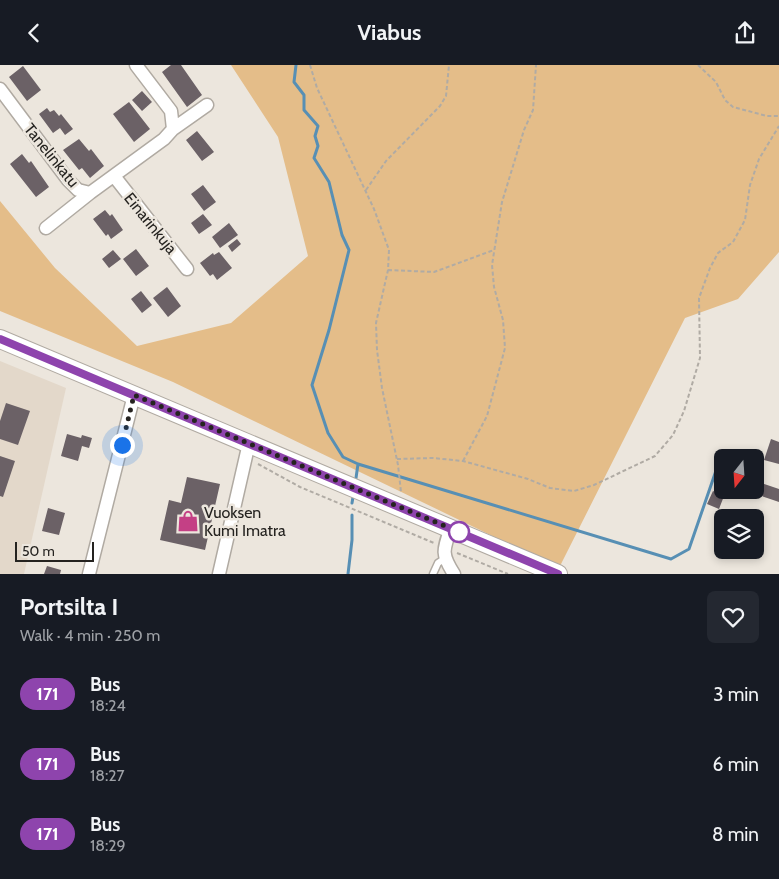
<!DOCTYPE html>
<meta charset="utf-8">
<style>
body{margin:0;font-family:Cabin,sans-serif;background:#242831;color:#f1f3f6;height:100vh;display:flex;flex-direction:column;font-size:19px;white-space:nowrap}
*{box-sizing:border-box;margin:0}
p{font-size:16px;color:#9ea1a6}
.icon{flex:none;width:28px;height:28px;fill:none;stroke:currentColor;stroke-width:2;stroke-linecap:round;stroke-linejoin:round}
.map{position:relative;height:509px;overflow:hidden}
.drawer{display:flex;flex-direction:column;background:#171b24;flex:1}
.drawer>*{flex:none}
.badge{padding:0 10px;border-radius:16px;font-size:18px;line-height:32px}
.needle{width:32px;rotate:197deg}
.controls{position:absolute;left:714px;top:384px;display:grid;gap:10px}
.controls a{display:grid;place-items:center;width:50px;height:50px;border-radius:8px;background:#171b24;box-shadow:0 2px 8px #0003;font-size:25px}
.scale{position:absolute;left:15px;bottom:12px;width:79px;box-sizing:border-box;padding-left:5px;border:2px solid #252320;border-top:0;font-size:14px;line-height:18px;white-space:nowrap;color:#252320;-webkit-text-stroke:4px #ece6dd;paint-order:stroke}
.you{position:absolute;width:25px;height:25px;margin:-12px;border:4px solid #fff;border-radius:50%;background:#1a73e8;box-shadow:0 0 0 8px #1a73e833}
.map>.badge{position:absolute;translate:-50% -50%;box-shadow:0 0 0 2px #fff}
.round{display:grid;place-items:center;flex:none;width:52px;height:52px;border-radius:8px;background:#242831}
.overview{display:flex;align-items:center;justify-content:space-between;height:85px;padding:0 20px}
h1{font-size:24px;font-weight:700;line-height:38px}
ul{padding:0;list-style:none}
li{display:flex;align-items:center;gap:15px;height:70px;padding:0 20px}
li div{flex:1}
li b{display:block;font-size:19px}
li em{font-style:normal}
li .badge{min-width:55px;font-weight:700;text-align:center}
header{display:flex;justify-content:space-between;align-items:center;height:65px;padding:0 20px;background:#171b24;font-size:22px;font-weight:700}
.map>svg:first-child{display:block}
.built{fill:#e3d8ca}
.green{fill:#e4bd89}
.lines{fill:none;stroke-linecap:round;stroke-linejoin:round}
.stream{stroke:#578fb4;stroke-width:3}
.building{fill:#6b6166}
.service-casing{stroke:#b0aaa2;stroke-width:9}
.minor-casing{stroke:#b0aaa2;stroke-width:15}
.secondary-casing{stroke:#b0aaa2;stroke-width:20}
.path{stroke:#b0aba4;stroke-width:2;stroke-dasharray:4 2.5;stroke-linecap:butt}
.service{stroke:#fff;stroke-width:6}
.minor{stroke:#fff;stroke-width:12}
.secondary{stroke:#fff;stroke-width:18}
.line-casing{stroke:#fff;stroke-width:11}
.line{stroke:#8e44ad;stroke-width:8}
.walk{stroke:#252320;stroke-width:5;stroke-dasharray:0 9}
.stop-dot{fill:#fff;stroke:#8e44ad;stroke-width:2.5}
.labels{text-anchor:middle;stroke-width:5;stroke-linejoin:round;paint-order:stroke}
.street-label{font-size:16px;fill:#252320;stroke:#ece6dd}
.poi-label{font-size:16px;fill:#252320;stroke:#ece6dd;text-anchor:start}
</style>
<header><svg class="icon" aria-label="back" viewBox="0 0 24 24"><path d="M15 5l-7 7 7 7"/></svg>Viabus<svg class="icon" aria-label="share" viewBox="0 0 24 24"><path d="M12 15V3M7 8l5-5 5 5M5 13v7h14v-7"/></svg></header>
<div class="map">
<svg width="779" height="509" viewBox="0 0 779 509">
<rect width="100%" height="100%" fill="#ece6dd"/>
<path class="built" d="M0 296 66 323 24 509H0Z"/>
<path class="green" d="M231 0H779V187L738 234 685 253 559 503 173 317 0 246V136L55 203 137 281 231 258 308 191 278 72Z"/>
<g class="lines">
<path class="stream" d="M296 0 294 17 304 30V45L318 61 315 71 318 81 314 93 329 117 342 170 349 185 329 265 312 320 328 368 343 392 358 399 671 494 689 484 719 397
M356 413 358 399
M352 438 353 432
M348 509 352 475V450"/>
</g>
<path class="building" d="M171 0H181L202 30 187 42 162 7Z
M23 1 41 25 27 36 9 12Z
M142 26 152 37 142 46 132 35Z
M129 37 150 64 134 77 113 49Z
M47 43 50 47 54 45 59 51 61 49 73 64 65 70 60 63 53 68 39 49Z
M197 66 214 87 202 96 186 75Z
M79 74 89 86 91 84 104 101 90 113 82 103 79 105 63 85Z
M22 89 29 98 31 96 49 122 36 132 10 99Z
M203 120 216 137 204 146 191 129Z
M105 145 110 151 112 149 123 165 111 174 108 169 106 171 93 154Z
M203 149 212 160 199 169 191 158Z
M229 158 238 170 220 183 212 172Z
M237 174 241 179 232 187 228 181Z
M136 184 149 201 136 211 123 194Z
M113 185 121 194 109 203 102 194Z
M219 187 232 203 217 215 213 209 210 211 200 198 213 188 214 190Z
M167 222 181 241 168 252 153 233Z
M141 226 152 240 142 248 131 234Z
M6 338 30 346 18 380 0 374V356Z
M67 369 81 373 82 370 92 373 89 383 82 381 78 396 61 391Z
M771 374 779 377V399L764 395Z
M0 391 15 396 3 432 0 431Z
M187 412 220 419 205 485 160 475 169 435 181 438Z
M755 416 779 424V437L744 425H755Z
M713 426 724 431 719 444 707 439Z
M48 443 65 448 59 470 42 466Z
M47 501 61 505 60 509H44Z"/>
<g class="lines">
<g class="service-casing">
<path id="service" d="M433 509 438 498 444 494"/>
</g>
<g class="minor-casing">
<path id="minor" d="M0 24 68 115 78 125 90 128 164 74 173 64 171 46 136 0
M173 64 207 40
M114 111 187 204
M46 163 90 128
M451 463C443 485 441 489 454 509
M89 509 134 330
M219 509 249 378"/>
</g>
<g class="secondary-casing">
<path id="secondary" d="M0 274 558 509"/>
</g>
<path class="path" d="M310 0 317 23 374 144 389 185 388 205 376 258 377 285 382 323 398 400 401 427
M698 0 716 17 725 35 733 42 767 51H779
M366 125 386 96 440 41 446 31 449 0
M388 205 434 207 494 185
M397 394 433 393 463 396 528 414 550 423 574 426 594 420 655 391 673 370 684 346 700 293 699 233 710 203 718 188 733 177 745 155 750 120 759 94 779 61
M463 396 487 351 505 283 503 255 494 222 492 200 502 137 524 65 533 45 536 0
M258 399 300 422 434 478
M457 488 508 509"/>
<use href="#service" class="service"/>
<use href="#minor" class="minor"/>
<use href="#secondary" class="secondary"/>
</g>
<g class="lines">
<g class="line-casing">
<path id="line" d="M0 274 558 509"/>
</g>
<use href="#line" class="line"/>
<path class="walk" d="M122 380 134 330 459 467"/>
</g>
<defs>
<g id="shop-bare" transform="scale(1.725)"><path d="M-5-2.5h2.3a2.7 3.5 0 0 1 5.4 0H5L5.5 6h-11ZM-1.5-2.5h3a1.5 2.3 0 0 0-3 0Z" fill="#c44085" stroke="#ece6dd" stroke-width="2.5" paint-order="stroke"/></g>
</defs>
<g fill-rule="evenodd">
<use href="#shop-bare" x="188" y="456"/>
</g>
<circle class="stop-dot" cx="459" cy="467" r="10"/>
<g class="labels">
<g class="street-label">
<text transform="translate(52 90) rotate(51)" y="6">Tanelinkatu</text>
<text transform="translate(151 158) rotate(51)" y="6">Einarinkuja</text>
</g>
<g class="poi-label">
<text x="204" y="453">Vuoksen<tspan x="204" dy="18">Kumi Imatra</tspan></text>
</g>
</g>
</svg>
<div class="controls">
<a><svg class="needle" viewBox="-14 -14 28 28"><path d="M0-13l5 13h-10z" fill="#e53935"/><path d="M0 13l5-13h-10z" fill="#9ea1a6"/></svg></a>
<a><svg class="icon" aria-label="layers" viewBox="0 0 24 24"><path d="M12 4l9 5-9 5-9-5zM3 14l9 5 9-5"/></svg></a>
</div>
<div class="scale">50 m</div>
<div class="you" style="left:122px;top:380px"></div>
</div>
<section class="drawer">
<div class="overview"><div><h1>Portsilta I</h1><p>Walk · 4 min · 250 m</p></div><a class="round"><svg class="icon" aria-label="heart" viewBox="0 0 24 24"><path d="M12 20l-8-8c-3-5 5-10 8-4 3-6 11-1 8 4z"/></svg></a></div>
<ul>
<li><span class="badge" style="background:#8e44ad;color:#fff">171</span><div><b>Bus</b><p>18:24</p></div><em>3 min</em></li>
<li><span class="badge" style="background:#8e44ad;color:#fff">171</span><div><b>Bus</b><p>18:27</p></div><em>6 min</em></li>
<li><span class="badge" style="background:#8e44ad;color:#fff">171</span><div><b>Bus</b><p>18:29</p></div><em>8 min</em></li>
</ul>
</section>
